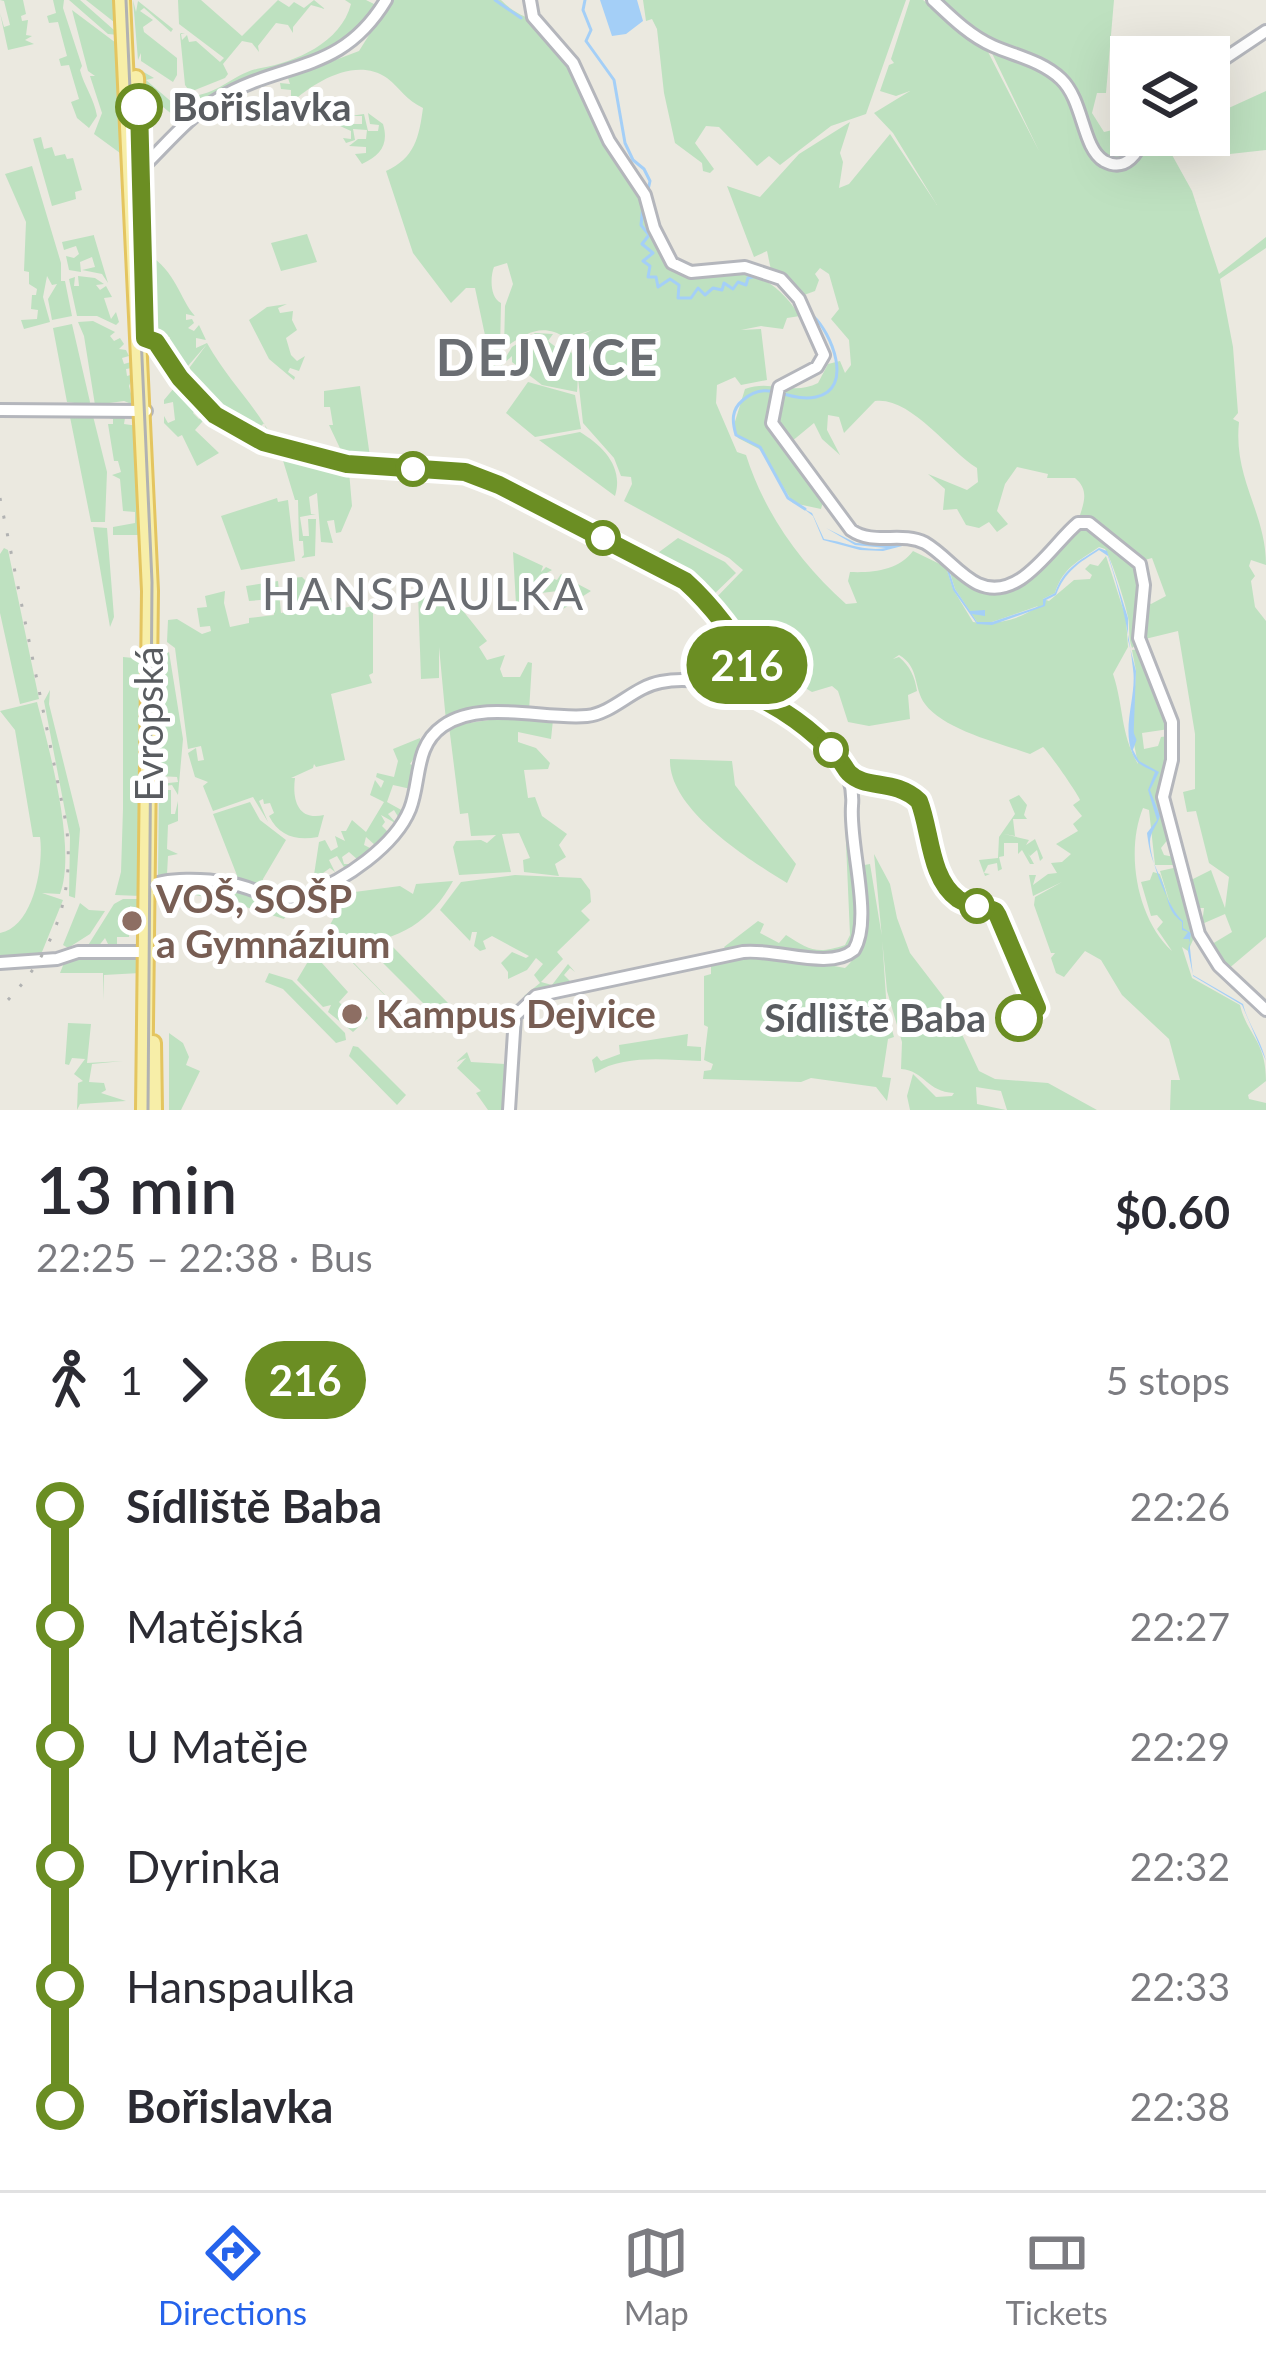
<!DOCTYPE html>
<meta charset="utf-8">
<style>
body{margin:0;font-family:Lato,sans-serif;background:#f2f2f3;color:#2b2b33;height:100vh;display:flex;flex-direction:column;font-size:45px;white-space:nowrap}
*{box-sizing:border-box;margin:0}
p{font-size:39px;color:#7c7c81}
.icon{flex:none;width:66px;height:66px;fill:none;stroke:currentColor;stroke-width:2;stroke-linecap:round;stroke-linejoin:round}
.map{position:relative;height:1110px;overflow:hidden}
.drawer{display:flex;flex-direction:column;background:#fff;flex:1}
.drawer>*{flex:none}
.badge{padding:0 24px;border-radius:39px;font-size:42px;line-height:78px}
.buttons{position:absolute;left:1110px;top:36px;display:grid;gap:24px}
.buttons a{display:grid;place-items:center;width:120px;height:120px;border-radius:0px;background:#fff;box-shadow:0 12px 48px #0002;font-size:60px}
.map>.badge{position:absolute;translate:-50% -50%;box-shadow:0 0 0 6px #fff}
.legs{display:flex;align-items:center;gap:18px;height:132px;padding:0 36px;font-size:39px}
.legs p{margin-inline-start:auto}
.overview{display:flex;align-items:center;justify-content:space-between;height:204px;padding:0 36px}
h1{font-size:66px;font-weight:600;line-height:90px}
ul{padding:0 36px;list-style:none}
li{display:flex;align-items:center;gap:42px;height:120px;font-size:45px}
li i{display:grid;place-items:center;width:18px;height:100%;margin:0 15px;background:currentColor}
li i::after{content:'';width:30px;height:30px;margin:-15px;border:9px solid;border-radius:50%;background:#fff}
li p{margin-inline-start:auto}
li:first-child i{background:linear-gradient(#0000 50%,currentColor 0)}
li:last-child i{background:linear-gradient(currentColor 50%,#0000 0)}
.menu{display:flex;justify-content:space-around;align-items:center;height:168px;border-top:3px solid #e1e1e2;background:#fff;font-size:33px;color:#7c7c81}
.menu a{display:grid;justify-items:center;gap:6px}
.menu .active{color:#2563eb}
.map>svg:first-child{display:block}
.green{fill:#bee1c0}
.water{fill:#a4cff7}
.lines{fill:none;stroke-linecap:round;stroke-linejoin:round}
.stream{stroke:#a4cff7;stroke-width:3}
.secondary-casing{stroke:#b4b6bc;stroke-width:16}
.primary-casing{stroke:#e4c560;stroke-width:20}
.secondary{stroke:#fff;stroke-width:10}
.primary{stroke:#f7eea8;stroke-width:14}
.tram{stroke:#b1b2b2;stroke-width:3}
.rail{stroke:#b1b2b2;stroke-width:3;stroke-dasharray:3 15;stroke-linecap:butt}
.line-1-casing{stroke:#fff;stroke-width:27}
.line-1{stroke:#6b8e23;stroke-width:18}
.stop-1-dot{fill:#fff;stroke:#6b8e23;stroke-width:6}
.education-dot{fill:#8d6e63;stroke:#fff;stroke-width:4.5}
.labels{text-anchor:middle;stroke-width:10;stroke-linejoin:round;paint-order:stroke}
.stop-label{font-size:39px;font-weight:bold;fill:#595c60;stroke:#fff;text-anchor:start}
.street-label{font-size:39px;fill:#595c60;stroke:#fff}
.education-label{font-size:39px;font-weight:bold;fill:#785e54;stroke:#fff;text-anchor:start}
.quarter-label{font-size:45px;letter-spacing:3px;fill:#6a6d72;stroke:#fff}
.district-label{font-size:51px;font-weight:bold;letter-spacing:3px;fill:#6a6d72;stroke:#fff}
</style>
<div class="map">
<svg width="1266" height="1110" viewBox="0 0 1266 1110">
<rect width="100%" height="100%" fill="#ebe9e0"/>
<path class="green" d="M0 0H23L26 14 21 16 22 21 28 20 26 35 32 36 25 40 34 44 8 50 0 13 4 27 10 25 4 1Z
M53 0H64L63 8 82 66 80 70C84 86 94 98 97 116L89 128 77 118 71 102 79 99 69 65 61 66 59 59 67 56 58 22 49 23 47 16 56 13Z
M69 0H80L114 30V22L86 0H117L124 151 120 153 94 134 102 113 90 76H95L88 71 72 10 116 43 118 35 108 34Z
M133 0 136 12 138 1 173 29 171 32 144 8 140 11 153 20 143 27 144 32 177 58V75L173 82 141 61V53L138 60Z
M178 0H201L242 36 278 0 289 7 294 2 304 8 314 0 325 9 311 5 293 27V33L288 25 276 23 258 46 259 52 252 43 242 41 223 64 228 74 225 78 190 92 185 85 180 34 181 33 185 34H181L182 40 187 35 189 42 196 41 220 62 224 58 179 24Z
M345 0H366L378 6C343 64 275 63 222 94 208 102 196 115 184 124L152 98H143L142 71 154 78 146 80 174 104 180 95C215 101 231 73 261 68 295 62 341 43 351 4Z
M391 0H501C512 11 518 13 530 19 542 25 560 49 567 60 583 85 592 116 606 143 616 162 630 178 641 197 653 218 651 245 668 264 701 302 746 234 800 316L787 318 783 329 761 326 741 330 761 329 767 380 741 385 735 377 717 385 716 403 737 452 746 455C765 514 800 563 846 604L857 603 848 581 850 572C873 573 899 570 913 551L946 567 953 589 973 622C996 625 1020 620 1038 606L992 622H977L955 589 949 569 952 566 974 584 1004 588 1077 526H1089L1134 559 1141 575 1137 644 1132 648C1128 637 1130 628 1128 617 1125 602 1112 560 1105 549L1099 547C1079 561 1063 567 1055 593L1043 599 1049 601 1074 580 1090 579 1092 575 1085 569 1090 564 1098 566 1106 556 1126 618 1128 647 1113 674C1124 707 1120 733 1138 764L1132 734 1136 671 1132 650 1139 649 1169 729 1142 733 1144 749 1158 746 1161 737 1169 736 1168 760 1160 789 1169 838 1161 848 1164 855 1174 857 1177 865H1155L1149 810 1143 808C1125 852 1137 919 1172 951L1157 929 1163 922 1157 915 1151 916 1141 882 1150 880 1153 872 1160 874 1172 910 1160 871 1178 867 1197 931 1188 951 1182 947 1192 978 1240 1005C1247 1035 1266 1040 1266 1081L1248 1095 1249 1099 1266 1103V1110H1170L1171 1080H1180L1169 1039 1122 995 1101 960 1085 951 1064 977 1056 973 1051 958 1055 953H1051L1034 905 1035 897 1062 882 1033 896 1029 875H1036L1033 885 1048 874 1057 873 1051 863 1062 862 1071 854 1056 844 1078 831 1073 824 1082 816 1073 805 1080 800C1078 794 1048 751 1043 747L1030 754C1000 743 944 730 925 704 913 688 920 667 899 655L893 659 899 657C910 666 915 677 917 691L908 695 910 719 869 726 848 722 838 691 832 686 812 692 787 677 752 667 712 602 743 570 729 558 624 501 632 484 631 477 621 476 614 458 583 423 575 351 579 347 572 339 592 330 566 338C541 322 526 334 504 348L505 306 513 284 507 263 494 267C490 277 490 298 501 303L500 350 493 373 475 288H466L451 303 413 253 386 171C415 158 419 137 423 108 406 100 401 89 387 78 356 56 314 82 291 103V90L281 89 280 83 290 84 288 78 359 51Z
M643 0H906L866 114 831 126 780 165 769 156 757 166 719 127 706 126 695 143 714 169 710 173 703 171 702 163 675 143 664 93 657 29 652 19 646 21Z
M910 0H923L985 46 1039 151 989 47 1049 72 1071 95 1088 145 1118 167 1147 135H1161L1192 191 1219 274 1266 237V248L1220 279 1233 347 1238 413 1233 419 1239 422C1233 479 1266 512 1266 565L1251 560 1249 566 1255 576 1251 581 1255 607 1266 621V937L1227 970 1207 947 1232 932 1225 914 1202 924 1204 908H1196L1189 881 1211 870 1225 908 1229 877 1209 863 1196 811 1187 812 1183 792 1195 789V734L1178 631 1141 640 1145 600 1151 604 1166 596 1152 558 1141 561 1095 522 1080 515C1085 500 1088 489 1075 478H1047L1048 474 1017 467 1005 484 997 511 1008 524 997 532 989 522 979 528 966 525 957 509 943 510 945 489 928 474 967 490 978 482 977 468C948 450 910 396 875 401L844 433 839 417 828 415 827 430 840 455 822 439 814 423 791 442 827 487 821 509 793 503 761 450 738 438 733 428 745 389C770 379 793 396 818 383L828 364 840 361 845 373 851 365 849 340 831 319 839 309 829 274 820 268 815 274 819 280 815 291 804 295 792 280 771 270 767 251 754 257 727 186 760 197 799 154 850 122 840 153 843 162 839 188 849 184 890 134 937 205 893 133 874 113 910 91 896 96 880 91 889 65 894 63 891 59Z
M937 0H1114L1106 93H1097L1092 113 1104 132 1117 129 1122 121 1131 122V135H1142L1127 159 1113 161 1096 150 1061 75 981 38Z
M1266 91V150L1221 155 1209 128V117Z
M368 113 383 124C389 144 381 155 362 164L355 154 366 153V147L349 146 358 139H366L367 130 353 129 355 140 346 143 343 138 351 139V131L340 126 348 117 352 124H362V116H350L364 114 368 131H378L379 125 370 124Z
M41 137 44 149 52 147 55 156 65 154 67 159 73 158 82 190 75 192 76 199 52 206 33 139Z
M32 166 61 263V281H65L72 316 52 320 48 299 57 284 52 285 47 276 43 297 50 322 24 329 21 320 37 319 38 310 31 309 32 295H36L37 289 29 284V272L24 271 26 222 5 174Z
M307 234 317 262 281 271 271 243Z
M94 235V236L108 283 102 274 82 270 95 267 92 257 80 262 81 272 69 270 66 256 74 258 79 254 76 246 64 250 62 242Z
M147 254C176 270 180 300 195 316L186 314V320L192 319 194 323 188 328 194 331 199 325 206 340 196 338V348L207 343C229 382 254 403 275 442L264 438 268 434 264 423 257 430 259 437 238 425 188 379 187 373 184 375 207 344 181 374 160 341 167 345 170 337H162L149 329 147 319 146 325Z
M78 276 95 278 104 284 96 285 100 290 106 286 112 297 104 298 111 319 116 312 119 322 116 325 97 316H77L69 279 75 277 74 286H79Z
M287 304 278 308 280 313 293 311 292 320 297 330 286 338 291 355 297 361 305 356 299 371 290 368 288 372 295 377 294 380 269 359 249 320 267 307Z
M93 321 115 332 110 336 114 341 120 338 124 344 119 349 126 350 129 356 122 358 124 364 131 362 132 368 126 369 127 376 134 374 129 386 134 405 124 401 95 405 84 336 78 322Z
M72 324 90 402 89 405 67 402 53 328Z
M535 333 553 334 548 341 561 351 564 341C576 355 579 374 577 392L542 385 512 362V356L500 367 512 347Z
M179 382 191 396 188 399 196 409 193 413 199 419 205 415 201 406 209 414 195 430 219 453 197 466 182 435 178 437 164 423V416L168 423 175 420 173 402 164 404V400Z
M528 382 575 395 581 429 535 437 506 413Z
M360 386 371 464 346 461 329 425H333L330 407H324V391Z
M73 414 93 416 107 472 105 522H91L70 417Z
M97 415H137L125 418 124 424 138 426 143 535H113V527L135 523V512L123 511 120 479 112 475 121 472 118 461H114L108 424H113V419Z
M580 432C603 446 624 467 615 496L539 440Z
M281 454 349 471 352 506 341 532 336 533 334 520 327 521 333 543 321 542 317 493 309 497 311 514H316L300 517 303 536H309L308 519H316L315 556 301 558 304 555 303 541H299L298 500H295Z
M277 498 278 502 288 500 295 561 241 570 221 516Z
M93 527 107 528 114 617 110 627Z
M678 538 725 562 736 573 709 599 684 576 651 558Z
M4 548 8 550 39 699 20 704 0 613V554Z
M513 552 543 566 541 572 546 567 552 570 543 575 557 580 561 574 571 580H563V586L571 589 574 582 591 591 563 609 564 603 559 597 554 601 558 591 541 593 538 589 535 600 523 599 526 605 522 608 516 604Z
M302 577 309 584 304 589 311 597 317 592 337 601 340 609 373 601V673L369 675 372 683 331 694 345 760 316 767 314 764 313 768 291 778H295C292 800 298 821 324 815L318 837C296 841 279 836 269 816L274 813 270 803 264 804 263 799 259 801 268 822 253 797 213 811 203 786 208 782 195 777 188 753 196 748 198 761 204 760 201 746 188 749 175 648 167 642 168 620 177 619 202 634 211 631 210 626 200 627 197 608 207 607 205 596 225 591 224 603 230 627 249 623V618L274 615 272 599 249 601 246 586 278 581 281 613 286 612 285 600H289L291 607 294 603 293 595 284 596 283 589 292 590V578Z
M439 589 448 592 487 641 479 647 487 660 505 655 500 669 503 677H520L528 662 532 663 529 711 446 721 439 647V678L421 679 418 593 430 591 433 594V590Z
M169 652 183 739 178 795 172 785 164 786 165 790H171V814H175L178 801V821L168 825 167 849 178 854 168 856 167 874 162 878 158 876 159 784 178 782 177 777 159 776 160 657Z
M123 657 143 659 141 896 115 895 121 872 123 809Z
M50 690 49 704 80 829 75 898 69 896 70 837 44 701Z
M37 702C49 749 77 849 60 894L42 893 63 900 40 957 0 959V933C33 927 44 866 40 837H33L15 730 0 711Z
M509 717 553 720 551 739 518 732V742L536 748 550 763 548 769 524 770 528 798 535 797 542 816 567 834 559 845 566 857 555 864 559 876 524 872 523 860 530 858 519 833 502 834 511 872 459 875 453 847 456 841 481 840 487 843 496 835 471 836 468 813 460 814 449 726Z
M420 738V749L410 764 414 766 411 789 393 785 387 802 405 812 400 820 394 810 388 814 397 824 381 815 385 822 382 826 389 833 376 846 366 837 364 845 372 849 358 860 349 852 342 857 344 864H352L345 869 337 856 329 860 335 872 330 868 323 873 327 878 333 876 312 888 319 842 325 840 331 851 338 847 335 836 345 841 341 831H346L352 820 366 832 384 802 370 795 375 780 381 788 384 781 376 777 377 773 394 777 398 761 393 749Z
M670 759 732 761 735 785 796 864 787 883C748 859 668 809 670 759Z
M1019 795 1027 805 1024 815 1027 819H1013L1015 836 1004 834 1029 840 1026 845 1035 839 1043 858 1040 861 1037 850 1030 856 1028 853 1034 864H1030L1022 850 1018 854V843H1004V856L999 857 1002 869 998 871 997 863 988 865 984 873 990 874 985 876 979 860 998 858 999 837 1015 814 1009 800Z
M250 802 260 820 286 840 263 879 262 892 238 878 213 814Z
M845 820 849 822 858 938 841 956 729 953 724 947 758 921 764 924 760 933 779 943 786 935C808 949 816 955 845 945L850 935Z
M874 854 890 884 897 918 910 953 946 1000 979 1071 995 1079 1048 1083 1097 1110H1007L1001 1091 976 1087 977 1104 1006 1110H910L907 1096 913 1074 936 1097 952 1096 954 1093C927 1092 925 1071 901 1069L902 1042 887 991Z
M870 864 882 937 887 1012 894 1037 888 1039 883 1072 882 1077 891 1078 887 1101 876 1087 811 1078 801 1082 703 1079 704 1071 711 1070 713 1064 704 1060 708 1027 704 1025V976L711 974V962L774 955 845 968C872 946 861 899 859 866Z
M515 875 581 878 590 890 591 902 581 911 590 920 557 952 563 959 541 982 552 985 568 964 575 972 570 968 564 975 570 981 583 980 532 990 526 998 524 996 540 983 534 975 543 964 536 958 527 970 508 979V972L501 963 512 952 526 958 529 956 492 936 483 941 486 949 480 951 474 946 477 932H472L470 941 440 910 461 882Z
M453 881C427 930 378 953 323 938L347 893 400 886 413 894 416 884Z
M176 885 229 886 276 901 341 895 330 916 312 906H291L284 919 227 901 179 892 175 889Z
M123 899H140V932H135V908L130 906 129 937H117V946L140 947 110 948 105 938 97 948 87 947 114 904Z
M80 903 89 910 105 911 90 934 68 948 63 945Z
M390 944 448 1003 440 1011 430 1010 370 950 354 963 414 1025 340 950 342 946Z
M313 953 348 992 339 1002 353 1016 360 1010 368 1018 353 1032 328 1012 331 1005 323 1007 297 980Z
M86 956H141L140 1004H111H137L140 973 104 975 103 1000V973H60L64 963Z
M269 973 292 980 345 1033 346 1040 336 1043 283 989 265 982Z
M68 1023 91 1024 87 1063 123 1061 92 1064 89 1082 104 1083 106 1090 101 1093 126 1101 80 1104 77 1110 78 1083 83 1081 74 1074 85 1059 72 1058 69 1065 65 1064Z
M169 1033 183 1043 189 1057 186 1065 200 1071 181 1110H169Z
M688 1034 687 1046 701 1047V1061C667 1060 624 1054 595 1073L592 1060 597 1056 601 1061 620 1054 619 1045Z
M353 1046 358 1047 406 1095 397 1105 349 1056Z
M467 1052 471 1062 505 1064 508 1059 505 1110H488L476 1093 481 1091 457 1068 466 1058 456 1062Z"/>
<path class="water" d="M600 0H637L643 21 626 34 612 36Z
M804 509 812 513 824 539C846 542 864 552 886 548L855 545 826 528 856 543 922 546 947 564 955 589 970 611 985 610V616L972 614 977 622H992L1043 605V599L1055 593C1063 569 1079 561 1099 548L1107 551 1128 618V640L1136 671 1133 750 1139 761 1159 772 1150 790 1160 816C1157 826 1150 832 1150 842 1150 860 1169 910 1183 921V928L1191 933 1188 951 1193 975 1243 1004C1248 1024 1261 1040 1266 1061L1242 1005 1193 976 1189 939H1183L1188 932 1182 930V922C1165 909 1169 896 1161 879 1152 859 1150 856 1147 833L1157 820 1148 790 1155 772C1146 767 1138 766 1133 755 1121 728 1137 696 1133 669 1129 631 1120 592 1108 556L1099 550C1079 563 1065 571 1056 595L1046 600 1045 606 992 625 977 624 953 590 946 567 921 548 910 544 883 551 860 550 823 540 813 516Z"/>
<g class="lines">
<path class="stream" d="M495 0 521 18
M585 0 583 10 591 30 586 41 614 80 625 143 633 160 644 169 650 181 648 190
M643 205 641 225 649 235 642 244 653 253 643 261 650 266 648 277H656L658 287 670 279 679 285 678 298H691L698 288 705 295 713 288 722 290 724 283 733 289 738 282 746 285 748 278 761 275
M805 509 788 498 760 447 736 435C732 421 731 410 743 400 768 378 788 403 816 397 855 389 831 332 813 316
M1131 730 1135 740 1132 748"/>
<g class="secondary-casing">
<path id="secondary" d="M530 0 533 17 573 63 609 141 645 195 654 228 672 263 691 272 745 267 781 279 799 299 824 355 817 367 779 387 772 423 851 530C874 546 901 531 925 543 944 554 959 575 978 584 1020 603 1052 544 1078 523H1089L1140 564 1144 585 1139 638 1172 722V760L1163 797 1199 934 1219 966 1266 1010
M933 0C951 17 970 36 993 46 1016 56 1042 61 1061 79 1084 101 1082 148 1104 161 1127 173 1138 152 1145 135
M1209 69 1266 31
M133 161 147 163C168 142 192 114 218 99 283 60 341 75 386 0
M137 338 155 340C214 429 270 459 376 468 411 472 443 466 477 476L685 581 714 610 731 635 743 659 739 681 743 689
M0 410 146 411
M180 882 164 892 147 887C166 877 206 879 228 883 258 887 272 906 307 894 344 881 395 846 410 809 421 781 414 746 443 726 482 699 543 720 587 716 614 713 633 687 661 682 728 669 859 727 852 806 849 846 873 918 854 950 829 971 776 948 743 952L536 996 515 1016 509 1110
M0 963 57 959 78 952H155"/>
</g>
<g class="primary-casing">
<path id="primary" d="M122 0 150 591 144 1110
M136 78 140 182
M153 1043 154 1110"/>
</g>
<use href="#secondary" class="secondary"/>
<use href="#primary" class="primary"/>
<path class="tram" d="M126 0 152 582 148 1110"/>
<path class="rail" d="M0 498 66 823C76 898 53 956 0 1008"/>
</g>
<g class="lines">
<g class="line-1-casing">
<path id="line-1" d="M139 107 145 338 156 342 180 378 215 415 263 442 347 464 465 472 499 485 685 581C705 599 746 645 749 671 750 673 746 689 745 691 782 708 811 728 838 758 843 763 845 769 849 773 866 790 894 778 919 801 931 831 929 878 958 899 969 906 983 907 995 911L998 916 1037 1008 1019 1018"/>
</g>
<use href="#line-1" class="line-1"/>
</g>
<g class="stop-1-dot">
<circle cx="139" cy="107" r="21"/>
<circle cx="413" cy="469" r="15"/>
<circle cx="603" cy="538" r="15"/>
<circle cx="831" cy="750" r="15"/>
<circle cx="977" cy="906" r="15"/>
<circle cx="1019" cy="1018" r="21"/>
</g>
<g class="education-dot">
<circle cx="132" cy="921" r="12"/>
<circle cx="352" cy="1014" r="12"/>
</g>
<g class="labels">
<g class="stop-label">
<text x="172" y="121">Bořislavka</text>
<text x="986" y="1032" text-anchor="end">Sídliště Baba</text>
</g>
<g class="street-label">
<text transform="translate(149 724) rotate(-90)" y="14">Evropská</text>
</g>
<g class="education-label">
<text x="156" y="913">VOŠ, SOŠP<tspan x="156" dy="45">a Gymnázium</tspan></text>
<text x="376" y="1028">Kampus Dejvice</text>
</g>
<g class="quarter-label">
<text x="424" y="610">HANSPAULKA</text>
</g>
<g class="district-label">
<text x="548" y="376">DEJVICE</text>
</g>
</g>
</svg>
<div class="buttons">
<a><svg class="icon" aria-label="layers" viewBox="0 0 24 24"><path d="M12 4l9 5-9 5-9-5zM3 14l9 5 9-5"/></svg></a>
</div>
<b class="badge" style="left:747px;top:665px;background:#6b8e23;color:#fff">216</b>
</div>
<section class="drawer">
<div class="overview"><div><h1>13 min</h1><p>22:25 – 22:38 · Bus</p></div><b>$0.60</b></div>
<div class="legs"><svg class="icon" aria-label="walk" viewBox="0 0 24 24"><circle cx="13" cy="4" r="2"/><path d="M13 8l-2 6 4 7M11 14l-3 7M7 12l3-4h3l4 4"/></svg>1<svg class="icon" aria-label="forward" viewBox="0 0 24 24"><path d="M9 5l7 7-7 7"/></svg><b class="badge" style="background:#6b8e23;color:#fff">216</b><p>5 stops</p></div>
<ul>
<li><i style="color:#6b8e23"></i><b>Sídliště Baba</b><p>22:26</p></li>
<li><i style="color:#6b8e23"></i><span>Matějská</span><p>22:27</p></li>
<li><i style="color:#6b8e23"></i><span>U Matěje</span><p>22:29</p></li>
<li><i style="color:#6b8e23"></i><span>Dyrinka</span><p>22:32</p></li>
<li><i style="color:#6b8e23"></i><span>Hanspaulka</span><p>22:33</p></li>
<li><i style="color:#6b8e23"></i><b>Bořislavka</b><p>22:38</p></li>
</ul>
</section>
<nav class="menu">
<a class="active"><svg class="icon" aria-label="directions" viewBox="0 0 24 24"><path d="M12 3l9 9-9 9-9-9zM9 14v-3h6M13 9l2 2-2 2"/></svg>Directions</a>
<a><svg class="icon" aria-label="map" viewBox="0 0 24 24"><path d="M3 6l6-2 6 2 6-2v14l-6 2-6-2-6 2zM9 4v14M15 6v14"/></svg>Map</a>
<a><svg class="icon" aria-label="tickets" viewBox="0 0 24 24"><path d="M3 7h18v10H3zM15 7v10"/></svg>Tickets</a>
</nav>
